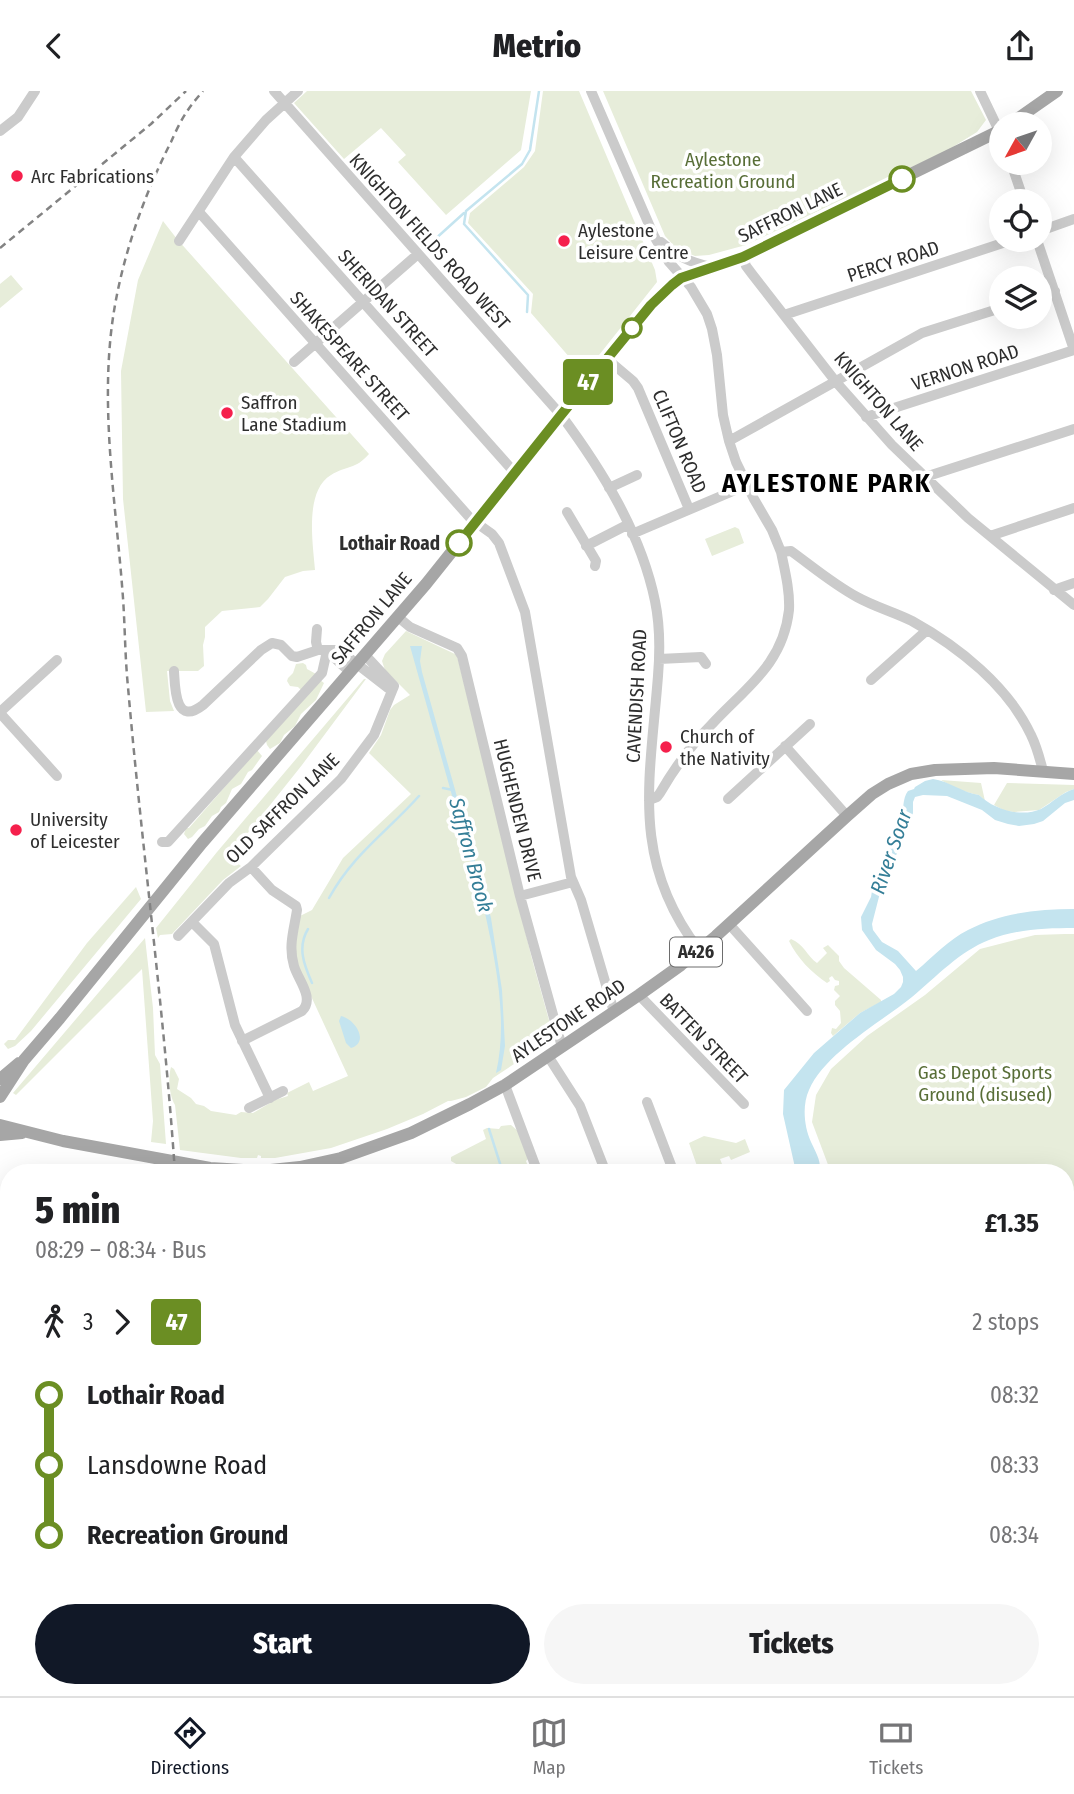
<!DOCTYPE html>
<meta charset="utf-8">
<style>
body{margin:0;font-family:"Fira Sans Condensed",sans-serif;background:#f6f6f6;color:#202124;height:100vh;display:flex;flex-direction:column;font-size:26px;white-space:nowrap}
*{box-sizing:border-box;margin:0}
p{font-size:23px;color:#757577}
.icon{flex:none;width:38px;height:38px;fill:none;stroke:currentColor;stroke-width:2;stroke-linecap:round;stroke-linejoin:round}
.map{position:relative;flex:1;overflow:hidden}
.details{position:absolute;left:0px;top:1073px;width:1074px;height:534px;display:flex;flex-direction:column;background:#fff;border-radius:28px 28px 0 0;box-shadow:0 7px 28px #0002}
.details>*{flex:none}
.badge{padding:0 14px;border-radius:5px;font-size:24px;line-height:46px}
.needle{width:46px;rotate:230deg}
.controls{position:absolute;left:989px;top:21px;display:grid;gap:14px}
.controls a{display:grid;place-items:center;width:63px;height:63px;border-radius:50%;background:#fff;box-shadow:0 7px 28px #0002;font-size:35px}
.map>.badge{position:absolute;translate:-50% -50%;box-shadow:0 0 0 4px #fff}
.legs{display:flex;align-items:center;gap:10px;height:77px;padding:0 35px;font-size:23px}
.legs p{margin-inline-start:auto}
.head{display:flex;align-items:center;justify-content:space-between;height:119px;padding:0 35px}
h1{font-size:38px;font-weight:800;line-height:52px}
.cta{display:flex;gap:14px;margin-top:auto;padding:14px 35px}
.cta a{flex:1;height:80px;border-radius:42px;background:#111827;color:#fff;font-size:28px;font-weight:800;line-height:80px;text-align:center}
.cta a+a{background:#f6f6f6;color:#202124}
ul{padding:0 35px;list-style:none}
li{display:flex;align-items:center;gap:24px;height:70px;font-size:26px}
li i{display:grid;place-items:center;width:10px;height:100%;margin:0 9px;background:currentColor}
li i::after{content:'';width:18px;height:18px;margin:-9px;border:5px solid;border-radius:50%;background:#fff}
li p{margin-inline-start:auto}
li:first-child i{background:linear-gradient(#0000 50%,currentColor 0)}
li:last-child i{background:linear-gradient(currentColor 50%,#0000 0)}
header{display:flex;justify-content:space-between;align-items:center;height:91px;padding:0 35px;background:#fff;font-size:32px;font-weight:800}
.tabs{display:flex;justify-content:space-around;align-items:center;height:98px;border-top:2px solid #e0e0e0;background:#fff;font-size:19px;color:#757577}
.tabs a{display:grid;justify-items:center;gap:4px}
.tabs .active{color:#111827}
.map>svg:first-child{display:block}
.green{fill:#e7edda}
.water{fill:#c4e4ef}
.lines{fill:none;stroke-linecap:round;stroke-linejoin:round}
.stream{stroke:#c4e4ef;stroke-width:2.5}
.river{stroke:#c4e4ef;stroke-width:14}
.minor{stroke:#cbcbcb;stroke-width:10}
.major{stroke:#a6a6a6;stroke-width:12}
.rail{stroke:#838383;stroke-width:2.5;stroke-dasharray:7 5;stroke-linecap:butt}
.line-1-casing{stroke:#fff;stroke-width:16}
.line-1{stroke:#6b8e23;stroke-width:10}
.poi-dot{fill:#f5204c;stroke:#fff;stroke-width:2.5}
.stop-1-dot{fill:#fff;stroke:#6b8e23;stroke-width:3.5}
.labels{text-anchor:middle;stroke-width:7;stroke-linejoin:round;paint-order:stroke}
.shield{fill:#fff;stroke:#6d6d6d;stroke-width:2}
.shield-label{font-size:18px;font-weight:bold;fill:#2e2e2e}
.park-label{font-size:19px;fill:#586e37;stroke:#fff}
.poi-label{font-size:19px;fill:#2e2e2e;stroke:#fff;text-anchor:start}
.street-label{font-size:19px;fill:#2e2e2e;stroke:#fff}
.stop-label{font-size:19px;font-weight:bold;fill:#2e2e2e;stroke:#fff;text-anchor:end}
.water-label{font-size:21px;font-style:italic;fill:#347e97;stroke:#fff}
.district-label{font-size:26px;font-weight:bold;letter-spacing:2px;fill:#000;stroke:#fff}
</style>
<header><svg class="icon" aria-label="back" viewBox="0 0 24 24"><path d="M15 5l-7 7 7 7"/></svg>Metrio<svg class="icon" aria-label="share" viewBox="0 0 24 24"><path d="M12 15V3M7 8l5-5 5 5M5 13v7h14v-7"/></svg></header>
<div class="map">
<svg width="1074" height="1605" viewBox="0 0 1074 1605">
<rect width="100%" height="100%" fill="#fff"/>
<path class="green" d="M307 0H531L521 59 446 124 398 71 406 64 381 37 344 68 294 12Z
M543 0H579L655 179 657 191 584 283 531 222 533 203 468 132 470 122 524 76 535 60Z
M603 0H971L986 29 977 41 948 59 746 154 709 164 695 165 677 158 665 145Z
M163 130 177 148 369 363C355 379 347 374 331 384 304 400 313 453 315 479L303 480 285 486 268 508 260 516 222 520 205 536V546L203 554 204 575 198 580H167L170 610 174 620 146 621 123 408 121 280 138 189Z
M11 184 23 198 0 217V193Z
M735 436 739 438 744 452 712 465 705 448Z
M406 540 457 564 532 868 552 940 547 951 493 987 486 996 466 1006 451 1010H448L423 1023 387 1038 331 1057 275 1067H261V1065L258 1064 257 1067H241L180 1059 175 1014C169 1004 168 987 171 976L174 978 179 988 177 998 191 1007 196 1013 204 1015 211 1020 236 1024 241 1021 253 1022 275 1009 288 1005 287 1002 309 991 313 1000 348 985 298 877 295 856 300 825 312 819 343 767 411 703 369 662 381 644 390 619 394 614 410 604 385 579 382 570 385 563Z
M303 572 306 574 307 578 316 583 302 600 298 596 290 595 287 590 288 587 293 582 296 573Z
M364 588H366L302 674 239 753 240 755 230 766 241 775 223 789 172 843 160 844 158 847 156 837 217 761Z
M320 589 324 592 316 609 301 623 295 635 284 644 280 652 270 658 267 654 266 650Z
M257 659 262 665 252 679 248 681 241 693 232 698 226 712 221 716 219 721 212 725 205 735 199 738 192 746 188 748 184 743 186 737H189Z
M941 689 981 692 985 710 979 704C969 703 950 695 941 689Z
M1007 692 1074 694V698L1066 701 1039 719 1014 721 1005 720 994 714Z
M136 796 141 808 31 940 15 955 8 958 4 953 8 949H15L87 852Z
M1065 843H1074V1605H724L728 1598H1066V1440L1070 1437 1066 1426V1082L829 1081 830 1079 812 1031 816 1004 831 978 867 945 925 904 980 858 1035 844Z
M145 847 153 917 155 964 160 973 166 1053 151 1051 153 1030 142 878 16 1004 13 1002Z
M791 848C804 853 807 865 817 872L827 862 823 857 828 854 839 865V870L844 877 881 909V911L860 922 833 945 831 942 832 937 836 938 841 932 840 920 835 914V910L840 905 834 899 835 895 839 894V890L835 889 832 885 829 887 830 890 827 892C812 882 797 867 789 850Z
M511 1034 518 1040 528 1068 526 1070 530 1081H470L451 1070V1066L486 1048 483 1039 487 1037 499 1038 501 1035Z
M704 1045 736 1052 745 1048 750 1061 731 1069 729 1065 720 1068 722 1073 712 1076 714 1081H701L702 1078 697 1075 689 1052Z
M0 1360 9 1361V1562L1 1564 2 1571H0Z
M133 1598H206V1605H136L130 1601Z
M308 1598H359L362 1605H288Z
M471 1598H549L565 1605H457Z"/>
<path class="water" d="M410 555H422L420 570 422 581 491 827 502 899 505 955 501 979 496 982C508 930 496 873 485 822Z
M933 688C949 690 963 702 979 704 993 718 1021 727 1041 718 1052 712 1061 702 1074 698V709L1065 712 1043 730 1034 733 1019 735 1008 733 995 729 982 719 947 705 923 704 915 706 913 711V722L907 740 900 757 882 790 881 798 872 833 873 839 882 851 898 860 916 880C933 866 948 849 968 839 1000 822 1038 818 1074 818V837C1046 837 1016 838 989 849 960 860 936 886 912 906 881 931 825 962 809 999 802 1014 804 1036 811 1051 816 1062 821 1069 820 1081H796L783 1023 784 999 814 962 860 922 894 903 901 896 903 891V886L900 879 895 873 876 859 862 839 861 826 871 806 873 794 900 733C904 722 902 707 908 700L914 698 915 696 925 690Z
M341 925C355 928 370 951 351 957L346 952 339 930Z
M16 1598H133L130 1601 136 1605H11L17 1602Z
M553 1598H728L724 1605H690L688 1602 679 1598 661 1605H568Z"/>
<g class="lines">
<path class="stream" d="M433 150 464 122
M527 221 528 204 464 133 466 120 522 73 530 59 539 0
M443 697 453 699
M329 807C354 762 387 741 419 705
M308 838C297 856 304 874 312 892
M489 1038 503 1082"/>
<path class="river" d="M1066 1440 1074 1436"/>
<path class="minor" d="M274 0 561 324C602 379 641 442 655 510 660 534 660 561 658 585 650 689 630 769 699 859
M591 0 654 145 669 171 691 196 707 223 712 238 717 264 723 324 729 350 736 371 754 408 772 439 781 461 791 460C813 476 833 493 857 506 875 516 894 521 912 530 959 556 1008 595 1031 644 1037 656 1040 668 1043 680
M980 0 1001 44
M0 40 18 26 35 0
M234 66 515 382
M1011 72 1024 110
M199 121 471 428 492 443 499 452 525 521 571 786 581 809 614 921
M1040 140 1074 128
M1037 149 1074 259
M179 150 234 66 266 29 298 0
M661 151C679 166 689 171 711 176
M743 165 746 175 752 183 836 291 892 354 968 427 1074 514
M1040 205 1055 200
M784 224 1012 149
M607 268 633 290 638 297 689 418
M294 271 418 163
M866 326 1074 259
M729 350 922 242 1001 217
M925 386 1074 338
M609 397 637 384
M567 421 596 470 595 475
M632 443 747 394
M990 445 1074 417
M586 455 627 434
M1054 499 1074 492
M398 526 410 536 457 557 462 565 520 805 562 956
M317 538 316 551 318 559
M327 560 350 581
M659 568 701 566 706 573
M174 580C175 597 175 636 203 614L261 559 272 552 281 554 292 565 297 566 318 559H335L348 566 388 597
M871 589 926 540
M0 621 57 569
M0 622 57 685
M785 655 847 725
M728 708 810 633
M649 709 657 706 660 702C675 676 691 654 712 633 745 597 783 574 789 519 790 500 785 480 781 461
M162 751H168L322 582 327 560
M520 805 573 791
M192 831 214 853 235 934 270 1007
M729 833 807 920
M178 845 229 792 251 776 341 688 374 644 394 595 365 564
M639 904 744 1013
M242 950 302 920C315 907 298 889 294 875 288 855 294 839 297 819L296 815 272 799 251 776
M548 965 580 1015 606 1082
M505 994 538 1082
M647 1011 674 1082
M249 1017 283 1000
M766 1082 775 1078
M0 1343 9 1344
M0 1583 9 1579"/>
<path class="major" d="M1010 33 1057 0
M0 988 19 972
M0 1006 24 969 60 927 202 752 426 493 561 324 663 201 681 187 743 165 1001 39
M0 1034 63 1050 210 1077 261 1080 300 1076 341 1067 411 1042 470 1013 505 994 639 904 681 874 716 845 847 725 872 703 888 693 911 683 935 679 994 677 1074 683
M0 1044 22 1042"/>
<path class="rail" d="M0 157 151 33 186 0
M175 1082C164 919 142 758 128 596 125 566 125 536 123 507 116 410 98 310 115 214 125 158 145 102 171 51 175 42 180 31 186 22 191 14 197 7 203 0
M220 1598 221 1605"/>
</g>
<g class="lines">
<g class="line-1-casing">
<path id="line-1" d="M459 452 561 324 651 214 672 194 681 187 743 166 902 88"/>
</g>
<use href="#line-1" class="line-1"/>
</g>
<g class="poi-dot">
<circle cx="17" cy="85" r="7"/>
<circle cx="564" cy="150" r="7"/>
<circle cx="227" cy="322" r="7"/>
<circle cx="666" cy="656" r="7"/>
<circle cx="16" cy="739" r="7"/>
</g>
<g class="stop-1-dot">
<circle cx="902" cy="88" r="12"/>
<circle cx="632" cy="237" r="9"/>
<circle cx="459" cy="452" r="12"/>
</g>
<g class="labels">
<rect class="shield" x="670" y="846.5" width="52" height="29" rx="5"/>
<g class="shield-label">
<text x="696" y="867">A426</text>
</g>
<g class="park-label">
<text x="723" y="75">Aylestone<tspan x="723" dy="22">Recreation Ground</tspan></text>
<text x="985" y="988">Gas Depot Sports<tspan x="985" dy="22">Ground (disused)</tspan></text>
</g>
<g class="poi-label">
<text x="31" y="92">Arc Fabrications</text>
<text x="578" y="146">Aylestone<tspan x="578" dy="22">Leisure Centre</tspan></text>
<text x="241" y="318">Saffron<tspan x="241" dy="22">Lane Stadium</tspan></text>
<text x="680" y="652">Church of<tspan x="680" dy="22">the Nativity</tspan></text>
<text x="30" y="735">University<tspan x="30" dy="22">of Leicester</tspan></text>
</g>
<g class="street-label">
<text transform="translate(790 121) rotate(-26)" y="7">SAFFRON LANE</text>
<text transform="translate(430 150) rotate(48)" y="7">KNIGHTON FIELDS ROAD WEST</text>
<text transform="translate(893 170) rotate(-18)" y="7">PERCY ROAD</text>
<text transform="translate(388 212) rotate(48)" y="7">SHERIDAN STREET</text>
<text transform="translate(350 265) rotate(48)" y="7">SHAKESPEARE STREET</text>
<text transform="translate(965 276) rotate(-18)" y="7">VERNON ROAD</text>
<text transform="translate(879 310) rotate(49)" y="7">KNIGHTON LANE</text>
<text transform="translate(680 350) rotate(67)" y="7">CLIFTON ROAD</text>
<text transform="translate(371 527) rotate(-50)" y="7">SAFFRON LANE</text>
<text transform="translate(636 605) rotate(-87)" y="7">CAVENDISH ROAD</text>
<text transform="translate(282 717) rotate(-44)" y="7">OLD SAFFRON LANE</text>
<text transform="translate(518 719) rotate(76)" y="7">HUGHENDEN DRIVE</text>
<text transform="translate(568 929) rotate(-34)" y="7">AYLESTONE ROAD</text>
<text transform="translate(704 947) rotate(46)" y="7">BATTEN STREET</text>
</g>
<g class="stop-label">
<text x="440" y="459">Lothair Road</text>
</g>
<g class="water-label">
<text transform="translate(891 761) rotate(-71)" y="7">River Soar</text>
<text transform="translate(471 764) rotate(75)" y="7">Saffron Brook</text>
</g>
<g class="district-label">
<text x="827" y="401">AYLESTONE PARK</text>
</g>
</g>
</svg>
<div class="controls">
<a><svg class="needle" viewBox="-14 -14 28 28"><path d="M0-13l5 13h-10z" fill="#e53935"/><path d="M0 13l5-13h-10z" fill="#757577"/></svg></a>
<a><svg class="icon" aria-label="locate" viewBox="0 0 24 24"><circle cx="12" cy="12" r="6"/><path d="M12 2v4M12 18v4M2 12h4M18 12h4"/></svg></a>
<a><svg class="icon" aria-label="layers" viewBox="0 0 24 24"><path d="M12 4l9 5-9 5-9-5zM3 14l9 5 9-5"/></svg></a>
</div>
<b class="badge" style="left:588px;top:291px;background:#6b8e23;color:#fff">47</b>
<section class="details">
<div class="head"><div><h1>5 min</h1><p>08:29 – 08:34 · Bus</p></div><b>£1.35</b></div>
<div class="legs"><svg class="icon" aria-label="walk" viewBox="0 0 24 24"><circle cx="13" cy="4" r="2"/><path d="M13 8l-2 6 4 7M11 14l-3 7M7 12l3-4h3l4 4"/></svg>3<svg class="icon" aria-label="forward" viewBox="0 0 24 24"><path d="M9 5l7 7-7 7"/></svg><b class="badge" style="background:#6b8e23;color:#fff">47</b><p>2 stops</p></div>
<ul>
<li><i style="color:#6b8e23"></i><b>Lothair Road</b><p>08:32</p></li>
<li><i style="color:#6b8e23"></i><span>Lansdowne Road</span><p>08:33</p></li>
<li><i style="color:#6b8e23"></i><b>Recreation Ground</b><p>08:34</p></li>
</ul>
<div class="cta"><a>Start</a><a>Tickets</a></div>
</section>
</div>
<nav class="tabs">
<a class="active"><svg class="icon" aria-label="directions" viewBox="0 0 24 24"><path d="M12 3l9 9-9 9-9-9zM9 14v-3h6M13 9l2 2-2 2"/></svg>Directions</a>
<a><svg class="icon" aria-label="map" viewBox="0 0 24 24"><path d="M3 6l6-2 6 2 6-2v14l-6 2-6-2-6 2zM9 4v14M15 6v14"/></svg>Map</a>
<a><svg class="icon" aria-label="tickets" viewBox="0 0 24 24"><path d="M3 7h18v10H3zM15 7v10"/></svg>Tickets</a>
</nav>
